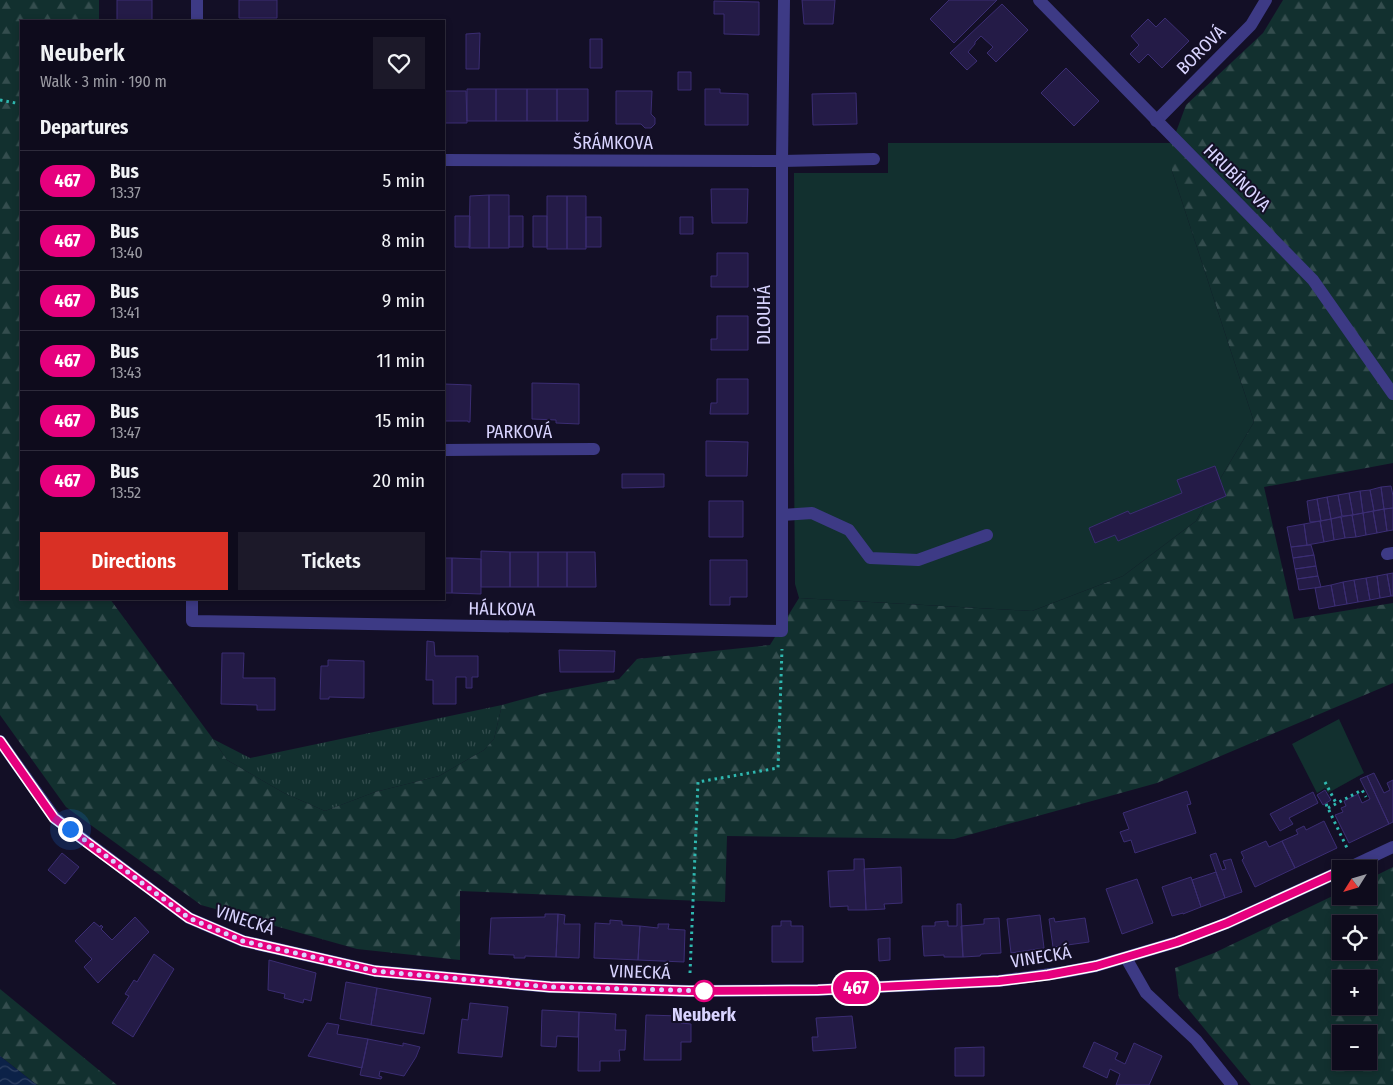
<!DOCTYPE html>
<meta charset="utf-8">
<style>
body{margin:0;font-family:"Fira Sans Condensed",sans-serif;background:#1c1929;color:#f1f3f6;height:100vh;display:flex;flex-direction:column;font-size:19px;white-space:nowrap}
*{box-sizing:border-box;margin:0}
p{font-size:16px;color:#9b9ba3}
.icon{flex:none;width:28px;height:28px;fill:none;stroke:currentColor;stroke-width:2;stroke-linecap:round;stroke-linejoin:round}
.map{position:relative;flex:1;overflow:hidden}
.details{position:absolute;left:20px;top:20px;width:425px;height:580px;display:flex;flex-direction:column;background:#0e0b1c;border-radius:0px;box-shadow:0 2px 8px #0003,0 0 0 1px #2e2b3b}
.details>*{flex:none}
.badge{padding:0 10px;border-radius:16px;font-size:18px;line-height:32px}
.needle{width:32px;rotate:233deg}
.fabs{position:absolute;left:1332px;top:860px;display:grid;gap:10px}
.fabs a{display:grid;place-items:center;width:45px;height:45px;border-radius:0px;background:#0e0b1c;box-shadow:0 2px 8px #0003,0 0 0 1px #2e2b3b;font-size:25px}
.you{position:absolute;width:25px;height:25px;margin:-12px;border:4px solid #fff;border-radius:50%;background:#1a73e8;box-shadow:0 0 0 8px #1a73e833}
.map>.badge{position:absolute;translate:-50% -50%;box-shadow:0 0 0 2px #fff}
h2{padding:0 20px;font-size:19px;line-height:45px}
.round{display:grid;place-items:center;flex:none;width:52px;height:52px;border-radius:0px;background:#1c1929}
.headline{display:flex;align-items:center;justify-content:space-between;height:85px;padding:0 20px}
h1{font-size:24px;font-weight:600;line-height:38px}
.action{display:flex;gap:10px;margin-top:auto;padding:10px 20px}
.action a{flex:1;height:58px;border-radius:0px;background:#d93025;color:#fff;font-size:20px;font-weight:600;line-height:58px;text-align:center}
.action a+a{background:#1c1929;color:#f1f3f6}
ul{padding:0;list-style:none}
li{display:flex;align-items:center;gap:15px;height:60px;padding:0 20px;border-top:1px solid #2e2b3b}
li div{flex:1}
li b{display:block;font-size:19px}
li em{font-style:normal}
li .badge{min-width:55px;font-weight:700;text-align:center}
.map>svg:first-child{display:block}
.grass{fill:url(#grass-tufts)}
.forest{fill:url(#forest-firs);fill-rule:evenodd}
.green{fill:#12302f}
.water{fill:url(#water-waves)}
.building{fill:#241b47;stroke:#3b2d73}
.lines{fill:none;stroke-linecap:round;stroke-linejoin:round}
.path{stroke:#2fb8b0;stroke-width:3;stroke-dasharray:2.5 4;stroke-linecap:butt}
.service{stroke:#3d3a85;stroke-width:12}
.minor{stroke:#3d3a85;stroke-width:12}
.tertiary{stroke:#3d3a85;stroke-width:12}
.line-casing{stroke:#fff;stroke-width:11}
.line{stroke:#e6007e;stroke-width:8}
.walk{stroke:#d9d4ff;stroke-width:5;stroke-dasharray:0 9}
.stop-dot{fill:#fff;stroke:#e6007e;stroke-width:2.5}
.labels{text-anchor:middle;stroke-width:4;stroke-linejoin:round;paint-order:stroke}
.street-label{font-size:18px;fill:#d9d4ff;stroke:#130f26}
.stop-label{font-size:18px;font-weight:bold;fill:#d9d4ff;stroke:#130f26}
</style>
<div class="map">
<svg width="1393" height="1085" viewBox="0 0 1393 1085">
<defs>
<pattern id="grass-tufts" width="24" height="20" patternUnits="userSpaceOnUse" patternTransform="scale(1.25)"><rect width="24" height="20" fill="#12302f"/><path d="M3 7l-1-3M5 7V3M7 7l1-3M15 17l-1-3M17 17v-4M19 17l1-3" fill="none" stroke="#344d4e"/></pattern>
<pattern id="forest-firs" width="22" height="20" patternUnits="userSpaceOnUse" patternTransform="scale(1.25)"><rect width="22" height="20" fill="#12302f"/><path d="M5 1l3.5 6h-7zM16 11l3.5 6h-7z" fill="#344d4e"/></pattern>
<pattern id="water-waves" width="16" height="10" patternUnits="userSpaceOnUse" patternTransform="scale(1.25)"><rect width="16" height="10" fill="#0c2248"/><path d="M0 5q4-4 8 0t8 0" fill="none" stroke="#2f4163"/></pattern>
</defs>
<rect width="100%" height="100%" fill="#130f26"/>
<path class="grass" d="M502 705 494 739 484 750 439 776 375 792 325 811 284 793 227 760 213 739 250 758Z"/>
<path class="forest" d="M0 0H99V21H21V599H110L213 739 227 760 284 793 325 811 375 792 439 776 484 750 494 739 502 705 546 693 619 679 637 659 770 645 799 598 1032 611 1123 576 1196 521 1205 505 1226 496 1220 479 1254 422 1172 171V143L1186 105 1263 33 1283 0H1393V463L1264 487 1294 619 1393 603V683L1157 783 954 839 727 836 725 902 460 891V960L357 949 201 905 66 807 0 715Z
M1393 867V1085H1251L1179 998 1175 968 1214 953 1341 892V896H1369V879ZM1341 924H1369V951H1341ZM1341 979H1369V1006H1341ZM1341 1034H1369V1061H1341Z
M0 989 111 1080 117 1085H37L0 1056Z"/>
<path class="green" d="M888 143H1172V171L1254 422 1220 479 1226 496 1205 505 1196 521 1123 576 1032 611 799 598 795 584 794 464V173H888Z
M1339 719 1364 773 1328 793 1325 788 1317 793 1292 744Z"/>
<path class="water" d="M0 1056 37 1085H0Z"/>
<path class="building" d="M117 0H152V21H117Z
M239 0H277V18H239Z
M802 0H835L833 24H804Z
M949 0H997L954 43 930 19Z
M714 1 759 2V35L724 34V14H714Z
M1002 4 1028 30 996 62 987 53 993 47 981 36 975 42V44L968 52 977 61 967 70 950 53Z
M1165 18 1189 41 1162 68 1148 54 1139 63 1130 54 1139 45 1131 36 1148 19 1156 27Z
M480 33 479 69H466V34Z
M590 39H602V68H590Z
M1066 68 1099 101 1074 126 1041 93Z
M678 72H691V90H678Z
M467 89H496V121H467Z
M496 89H527V121H496Z
M527 89H557V121H527Z
M557 89H588V121H557Z
M705 89H720V93L748 94V125H705Z
M444 91H466L467 123H444Z
M616 91H652L651 114 655 118V124L651 128H645L641 124H616Z
M856 93 857 124 813 125 812 94Z
M711 189H748L747 223H712Z
M489 195V248H469L470 196Z
M489 195H509V248H489Z
M547 196H567V249H547Z
M567 196H586V249H567Z
M455 216H470V247H455Z
M509 216H523V247H509Z
M533 216H547V247H533Z
M586 217H601V247H586Z
M680 217H693V234H680Z
M717 253H748V287H711V276H717Z
M717 316H748V350H711V339H717Z
M717 379H748V414H710L711 403H717Z
M532 383 579 384V424L556 423V420L532 419Z
M444 384 471 385 470 422H468V421H444V422Z
M706 441 748 442 747 476H706Z
M1215 466 1226 496 1118 541 1115 535 1095 543 1089 528 1128 511 1130 514 1182 493 1177 480Z
M622 474H664V487L622 488Z
M1391 486 1393 496V508L1384 509 1381 487Z
M1381 487 1384 509 1374 511 1370 490Z
M1370 490 1374 511 1363 513 1360 491Z
M1360 491 1363 513 1353 515 1349 493Z
M1349 493 1353 515 1342 516 1338 495Z
M1338 495 1342 516 1331 519 1327 497Z
M1327 497 1331 519 1321 521 1317 499Z
M1317 499 1321 521 1310 522 1307 501Z
M709 501H743V537H709Z
M1393 508V530L1387 531 1384 509Z
M1384 509 1387 531 1377 533 1373 511Z
M1373 511 1377 533 1366 535 1363 513Z
M1363 513 1366 535 1356 537 1352 515Z
M1352 515 1356 537 1345 538 1341 517Z
M1341 517 1345 538 1334 540 1331 519Z
M1331 519 1334 540 1324 542 1320 521Z
M1320 521 1324 542 1307 545 1304 524Z
M1304 524 1307 545 1291 547 1287 527Z
M1311 545 1314 555 1293 558 1291 547Z
M481 551 510 552V587H481Z
M510 552H538V587H510Z
M538 552H567V587H538Z
M567 552H595L596 587H567Z
M1314 555 1316 566 1295 569 1293 558Z
M444 558H452V593H444Z
M452 558 481 559V594L452 593Z
M710 560H747V597H730V605H710Z
M1316 566 1318 576 1297 579 1295 569Z
M1393 573V596H1391L1387 574Z
M1387 574 1391 596 1380 598 1377 576Z
M1318 576 1321 587 1299 590 1297 579Z
M1377 576 1380 598 1370 600 1366 578Z
M1366 578 1370 600 1358 602 1354 580Z
M1354 580 1358 602 1347 604 1343 582Z
M1343 582 1347 604 1335 606 1331 585Z
M1331 585 1335 606 1319 609 1315 588Z
M427 641 434 642 435 656H478V677H472V688H466V677H456V704H433V680H426Z
M559 650 615 651 614 672H560Z
M222 653H244L243 678H275V710H257V705L221 704Z
M328 660 364 661V698L329 697V699H320L321 666H328Z
M1374 773 1384 793 1390 790 1387 783 1393 780V822L1389 824 1367 776Z
M1367 776 1389 824 1349 843 1335 815 1343 812 1341 808 1346 806 1344 801 1358 794 1362 803 1370 799 1360 779Z
M1325 790 1331 800 1323 805 1317 795Z
M1187 791 1191 804 1187 805 1196 833 1135 853 1131 840 1124 842 1120 832 1129 829 1123 813Z
M1313 792 1318 803 1289 818 1293 824 1280 831 1270 814Z
M1324 821 1337 848 1295 868 1282 841 1298 834 1296 830 1304 826 1306 830Z
M1266 841 1269 847 1282 841 1295 868 1255 887 1242 860 1244 858 1241 852Z
M62 853 79 867 65 884 48 870Z
M1216 853 1222 870 1226 869 1223 861 1231 859 1242 892 1225 898 1210 855Z
M854 859H864L866 910H848V906L830 907 828 871 854 870Z
M901 867 902 903 884 904 885 909 866 910 864 869Z
M1216 872 1225 898 1201 907 1192 880Z
M1191 877 1201 907 1183 914V913L1172 916 1162 887Z
M1137 879 1153 923 1122 934 1106 889Z
M957 904H961L963 957H944V955L924 956 922 926H935V922L948 921V926H957Z
M545 914H558L556 957 525 956V958H514V955L489 954 491 918 545 917Z
M558 914 565 915 564 924H580L579 958 556 957Z
M1040 915 1044 948 1011 953 1007 919Z
M135 917 149 932 98 983 84 967 92 959 75 941 94 922 100 927 101 925 103 927 101 929 112 940Z
M999 918 1001 953 981 954 980 956 963 957 961 926 984 924V919Z
M1054 918 1055 922 1085 918 1089 942 1053 947 1049 919Z
M610 920 622 921V925L640 926 638 960 594 958 595 923 610 924Z
M781 921H791V926H803V962H772V926H781Z
M658 924H669L668 929 685 930 684 962 638 960 640 926 658 928Z
M890 938V960L879 961 878 939Z
M154 954 174 969 133 1037 112 1023 129 996 125 994 134 980 137 982Z
M269 960 316 973 311 1001 304 999 303 1003 284 998 285 994 268 990Z
M346 982 377 988 371 1025 340 1019Z
M377 988 431 998 424 1034 371 1025Z
M470 1003 508 1007 502 1057 458 1053 462 1019 468 1020Z
M542 1010 579 1012 578 1037 557 1036 556 1047 541 1046Z
M579 1012 616 1014 615 1030H626L625 1050H619L620 1061H600V1071H578Z
M646 1015 681 1016V1023L691 1024V1042H681V1060H644Z
M852 1016 856 1048 813 1051 812 1037H818L816 1018Z
M327 1023 339 1025 337 1034 368 1039 362 1068 308 1056Z
M368 1039 403 1046V1043L420 1047 416 1057 404 1076 380 1071 379 1076 382 1077 381 1079 360 1075Z
M1094 1042 1118 1053 1115 1059 1125 1064 1134 1043 1162 1056 1149 1085H1116L1120 1074 1110 1069 1107 1078 1084 1067H1083Z
M984 1047V1076H955V1048Z"/>
<g class="lines">
<path class="path" d="M0 100 21 104
M1325 782 1336 803
M1326 804 1347 848
M1328 808 1362 790 1366 797
M690 973 698 782 778 768 782 649"/>
<path class="service" d="M1156 121 1251 25 1266 0
M782 161 874 159
M782 515 812 513 849 530 870 558 918 560 987 535
M1387 554 1393 553
M1126 958 1146 993 1196 1040 1232 1085"/>
<path class="minor" d="M1039 0 1313 280 1393 394
M197 21V0
M444 160 782 161
M444 450 594 449
M192 599V621L782 631V161L784 0"/>
<path class="tertiary" d="M0 741 55 818 189 918 243 941 375 971 550 987 689 991 818 990 999 981 1065 972 1096 966 1177 942 1227 923 1341 871
M1346 869 1393 847"/>
</g>
<g class="lines">
<g class="line-casing">
<path id="line" d="M0 741 54 818 189 918 243 941 375 971 550 987 689 991 818 990 999 981 1048 975 1096 966 1177 942 1227 923 1341 871"/>
</g>
<use href="#line" class="line"/>
<path class="walk" d="M70 829 189 918 243 941 375 971 550 987 707 991H704"/>
</g>
<circle class="stop-dot" cx="704" cy="991" r="10"/>
<g class="labels">
<g class="street-label">
<text transform="translate(1201 50) rotate(-45)" y="6">BOROVÁ</text>
<text x="613" y="149">ŠRÁMKOVA</text>
<text transform="translate(1237 178) rotate(45)" y="6">HRUBÍNOVA</text>
<text transform="translate(764 315) rotate(-90)" y="6">DLOUHÁ</text>
<text x="519" y="438">PARKOVÁ</text>
<text transform="translate(502 609) rotate(1)" y="6">HÁLKOVA</text>
<text transform="translate(245 920) rotate(18)" y="6">VINECKÁ</text>
<text transform="translate(1041 957) rotate(-9)" y="6">VINECKÁ</text>
<text transform="translate(640 972) rotate(2)" y="6">VINECKÁ</text>
</g>
<g class="stop-label">
<text x="704" y="1021">Neuberk</text>
</g>
</g>
</svg>
<div class="fabs">
<a><svg class="needle" viewBox="-14 -14 28 28"><path d="M0-13l5 13h-10z" fill="#e53935"/><path d="M0 13l5-13h-10z" fill="#9b9ba3"/></svg></a>
<a><svg class="icon" aria-label="locate" viewBox="0 0 24 24"><circle cx="12" cy="12" r="6"/><path d="M12 2v4M12 18v4M2 12h4M18 12h4"/></svg></a>
<a>+</a>
<a>−</a>
</div>
<div class="you" style="left:70px;top:829px"></div>
<b class="badge" style="left:856px;top:988px;background:#e6007e;color:#fff">467</b>
<section class="details">
<div class="headline"><div><h1>Neuberk</h1><p>Walk · 3 min · 190 m</p></div><a class="round"><svg class="icon" aria-label="heart" viewBox="0 0 24 24"><path d="M12 20l-8-8c-3-5 5-10 8-4 3-6 11-1 8 4z"/></svg></a></div>
<h2>Departures</h2>
<ul>
<li><span class="badge" style="background:#e6007e;color:#fff">467</span><div><b>Bus</b><p>13:37</p></div><em>5 min</em></li>
<li><span class="badge" style="background:#e6007e;color:#fff">467</span><div><b>Bus</b><p>13:40</p></div><em>8 min</em></li>
<li><span class="badge" style="background:#e6007e;color:#fff">467</span><div><b>Bus</b><p>13:41</p></div><em>9 min</em></li>
<li><span class="badge" style="background:#e6007e;color:#fff">467</span><div><b>Bus</b><p>13:43</p></div><em>11 min</em></li>
<li><span class="badge" style="background:#e6007e;color:#fff">467</span><div><b>Bus</b><p>13:47</p></div><em>15 min</em></li>
<li><span class="badge" style="background:#e6007e;color:#fff">467</span><div><b>Bus</b><p>13:52</p></div><em>20 min</em></li>
</ul>
<div class="action"><a>Directions</a><a>Tickets</a></div>
</section>
</div>
